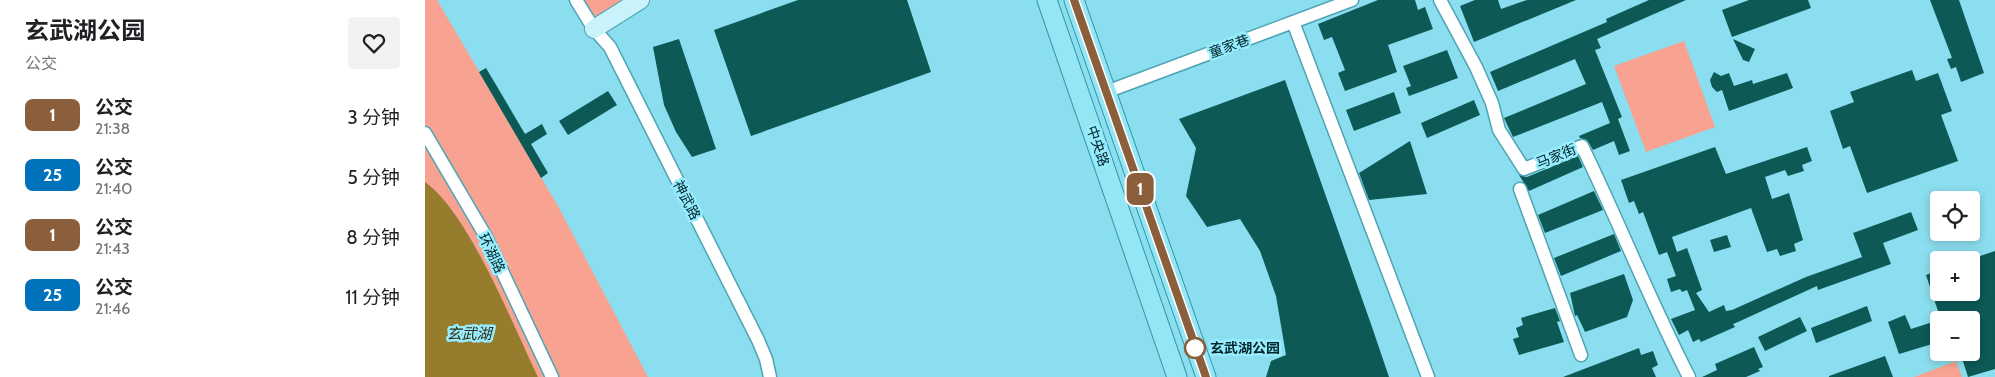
<!DOCTYPE html>
<html lang="zh">
<meta charset="utf-8">
<style>
body{margin:0;font-family:Cabin,"Noto Sans SC",sans-serif;background:#f2f2f2;color:#202124;height:100vh;display:flex;flex-direction:column;font-size:19px;white-space:nowrap}
*{box-sizing:border-box;margin:0}
p{font-size:16px;color:#757577}
.icon{flex:none;width:28px;height:28px;fill:none;stroke:currentColor;stroke-width:2;stroke-linecap:round;stroke-linejoin:round}
.map{position:relative;flex:1;overflow:hidden}
.drawer{display:flex;flex-direction:column;background:#fff;width:425px}
.drawer>*{flex:none}
.badge{padding:0 10px;border-radius:8px;font-size:18px;line-height:32px}
.buttons{position:absolute;left:1505px;top:191px;display:grid;gap:10px}
.buttons a{display:grid;place-items:center;width:50px;height:50px;border-radius:5px;background:#fff;box-shadow:0 2px 8px #0003;font-size:25px}
.map>.badge{position:absolute;translate:-50% -50%;box-shadow:0 0 0 2px #fff}
.round{display:grid;place-items:center;flex:none;width:52px;height:52px;border-radius:5px;background:#f2f2f2}
.overview{display:flex;align-items:center;justify-content:space-between;height:85px;padding:0 25px}
h1{font-size:24px;font-weight:700;line-height:38px}
ul{padding:0;list-style:none}
li{display:flex;align-items:center;gap:15px;height:60px;padding:0 25px}
li div{flex:1}
li b{display:block;font-size:19px}
li em{font-style:normal}
li .badge{min-width:55px;font-weight:700;text-align:center}
main{display:flex;flex:1;min-height:0}
.map>svg:first-child{display:block}
.green{fill:#f8a392}
.water{fill:#957d2d}
.building{fill:#0d5956}
.lines{fill:none;stroke-linecap:round;stroke-linejoin:round}
.street-casing{stroke:#4fa4b4;stroke-width:15}
.secondary-casing{stroke:#4fa4b4;stroke-width:20}
.primary-casing{stroke:#3197a9;stroke-width:21}
.street{stroke:#fff;stroke-width:12}
.secondary{stroke:#c9f2fa;stroke-width:18}
.primary{stroke:#94e6f4;stroke-width:19}
.line-casing{stroke:#fff;stroke-width:11}
.line{stroke:#8b5e3c;stroke-width:8}
.stop-dot{fill:#fff;stroke:#8b5e3c;stroke-width:2.5}
.labels{text-anchor:middle;stroke-width:5;stroke-linejoin:round;paint-order:stroke}
.street-label{font-size:14px;fill:#00252b;stroke:#97ecfd}
.stop-label{font-size:14px;font-weight:bold;fill:#00252b;stroke:#97ecfd;text-anchor:start}
.water-label{font-size:15px;font-style:italic;fill:#312911;stroke:#97ecfd}
</style>
<main>
<section class="drawer">
<div class="overview"><div><h1>玄武湖公园</h1><p>公交</p></div><a class="round"><svg class="icon" aria-label="heart" viewBox="0 0 24 24"><path d="M12 20l-8-8c-3-5 5-10 8-4 3-6 11-1 8 4z"/></svg></a></div>
<ul>
<li><span class="badge" style="background:#8b5e3c;color:#fff">1</span><div><b>公交</b><p>21:38</p></div><em>3 分钟</em></li>
<li><span class="badge" style="background:#0072bc;color:#fff">25</span><div><b>公交</b><p>21:40</p></div><em>5 分钟</em></li>
<li><span class="badge" style="background:#8b5e3c;color:#fff">1</span><div><b>公交</b><p>21:43</p></div><em>8 分钟</em></li>
<li><span class="badge" style="background:#0072bc;color:#fff">25</span><div><b>公交</b><p>21:46</p></div><em>11 分钟</em></li>
</ul>
</section>
<div class="map">
<svg width="1570" height="377" viewBox="0 0 1570 377">
<rect width="100%" height="100%" fill="#8adeef"/>
<path class="green" d="M0 0H12L133 206 223 377H0Z
M158 0H204L170 18Z
M1259 41 1290 127 1221 152 1189 66Z
M1531 361 1537 377H1489Z"/>
<path class="water" d="M0 182C44 213 88 326 113 377H0Z"/>
<path class="building" d="M373 0H482L506 72 326 136 289 30Z
M953 0H990L993 10 1000 7 1008 29 963 45 972 72 920 91 913 73 920 70 907 37 899 40 893 24Z
M1050 0H1073L1076 9 1102 0H1151L1049 42 1035 6Z
M1224 0H1261L1172 39 1176 48 1170 50 1197 117 1193 119 1205 151 1194 155 1189 141 1168 150 1162 140 1155 138 1154 136 1185 123 1177 102 1088 137 1079 118 1161 84 1150 59 1073 91 1065 72 1182 22 1181 19Z
M1324 0H1383L1386 8 1307 37 1297 10Z
M1505 0H1534L1559 73 1536 82 1531 67 1526 69 1522 59 1527 58Z
M254 39 291 149 267 157 251 132 239 105 228 47Z
M1308 39 1330 49 1324 62 1318 60Z
M1022 50 1033 78 984 96 981 88 986 86 978 66Z
M61 68 100 134 117 124 122 134 106 144 123 173 116 178 54 72Z
M1487 70 1491 81 1513 73 1527 111 1516 115 1533 161 1442 193 1425 146 1418 149 1405 111 1429 102 1425 92Z
M1289 72 1296 76 1304 73 1309 86 1327 80 1328 84 1362 73 1368 88 1304 111 1297 90 1292 92 1287 87 1285 80Z
M860 80 947 327 964 377H841L846 361 861 355 851 296 835 251 815 219 782 227 761 196 771 148 754 119Z
M183 91 192 105 143 135 134 121Z
M969 92 976 113 929 131 921 110Z
M1049 100 1055 115 1002 138 996 123Z
M985 141 1002 194 944 200 934 173Z
M1290 147 1301 174 1382 147 1387 161 1377 165 1379 171 1363 176 1360 170 1340 177 1347 199 1364 193 1378 240 1369 244 1371 251 1355 256 1352 249 1342 252 1326 208 1247 237 1252 252 1262 248 1277 290 1271 293 1284 312 1299 305 1301 311 1307 310 1381 277 1437 257 1428 233 1486 212 1493 230 1458 243 1466 264 1393 290 1392 286 1313 322 1308 324 1310 327 1276 342 1274 339 1268 342 1263 330 1254 335 1246 319 1270 310 1262 290 1257 292 1255 289 1246 292 1242 279 1251 276 1242 252 1234 255 1218 212 1214 214 1209 201 1204 203 1196 180Z
M1153 156 1158 167 1104 191 1094 175 1102 177Z
M1169 191 1178 210 1120 233 1113 215Z
M1189 234 1196 251 1136 276 1129 258Z
M1302 235 1306 247 1289 252 1285 240Z
M1570 251V369L1543 377 1535 352H1546V312L1516 320 1501 275 1514 270V292H1546V259Z
M1199 274 1208 300 1202 317 1160 332 1152 315 1150 316 1145 293Z
M1442 306 1447 321 1391 343 1386 328Z
M1130 308 1135 321 1132 322 1139 342 1094 355 1088 339 1094 337 1091 328 1098 325 1096 318Z
M1480 315 1486 329 1514 320V342L1474 354 1463 322Z
M1375 317 1382 331 1340 351 1333 337Z
M1329 347 1338 367 1333 369 1335 371 1321 377H1277L1292 370 1290 364Z
M1214 348 1216 355 1228 351 1233 365 1227 368 1231 377H1138Z
M1460 356 1468 377H1404V376Z"/>
<g class="lines">
<g class="street-casing">
<path id="street" d="M151 0 169 29 185 47 333 340 341 359 345 377
M1015 0 1051 67 1067 103 1074 130 1099 169 1157 146C1194 222 1225 301 1264 377
M868 22 1003 377
M681 92 927 0
M0 133 60 235 127 377
M1095 189 1156 355"/>
</g>
<g class="secondary-casing">
<path id="secondary" d="M169 29 215 0"/>
</g>
<g class="primary-casing">
<path id="primary" d="M622 0 752 377
M649 0 781 377"/>
</g>
<use href="#street" class="street"/>
<use href="#secondary" class="secondary"/>
<use href="#primary" class="primary"/>
</g>
<g class="lines">
<g class="line-casing">
<path id="line" d="M649 0 781 377"/>
</g>
<use href="#line" class="line"/>
</g>
<circle class="stop-dot" cx="770" cy="348" r="10"/>
<g class="labels">
<g class="street-label">
<text transform="translate(804 46) rotate(-20)" y="5">童家巷</text>
<text transform="translate(673 146) rotate(71)" y="5">中央路</text>
<text transform="translate(1131 156) rotate(-22)" y="5">马家街</text>
<text transform="translate(262 200) rotate(63)" y="5">神武路</text>
<text transform="translate(67 253) rotate(64)" y="5">环湖路</text>
</g>
<g class="stop-label">
<text x="785" y="353">玄武湖公园</text>
</g>
<g class="water-label">
<text x="44" y="339">玄武湖</text>
</g>
</g>
</svg>
<div class="buttons">
<a><svg class="icon" aria-label="locate" viewBox="0 0 24 24"><circle cx="12" cy="12" r="6"/><path d="M12 2v4M12 18v4M2 12h4M18 12h4"/></svg></a>
<a>+</a>
<a>−</a>
</div>
<b class="badge" style="left:715px;top:189px;background:#8b5e3c;color:#fff">1</b>
</div>
</main>
